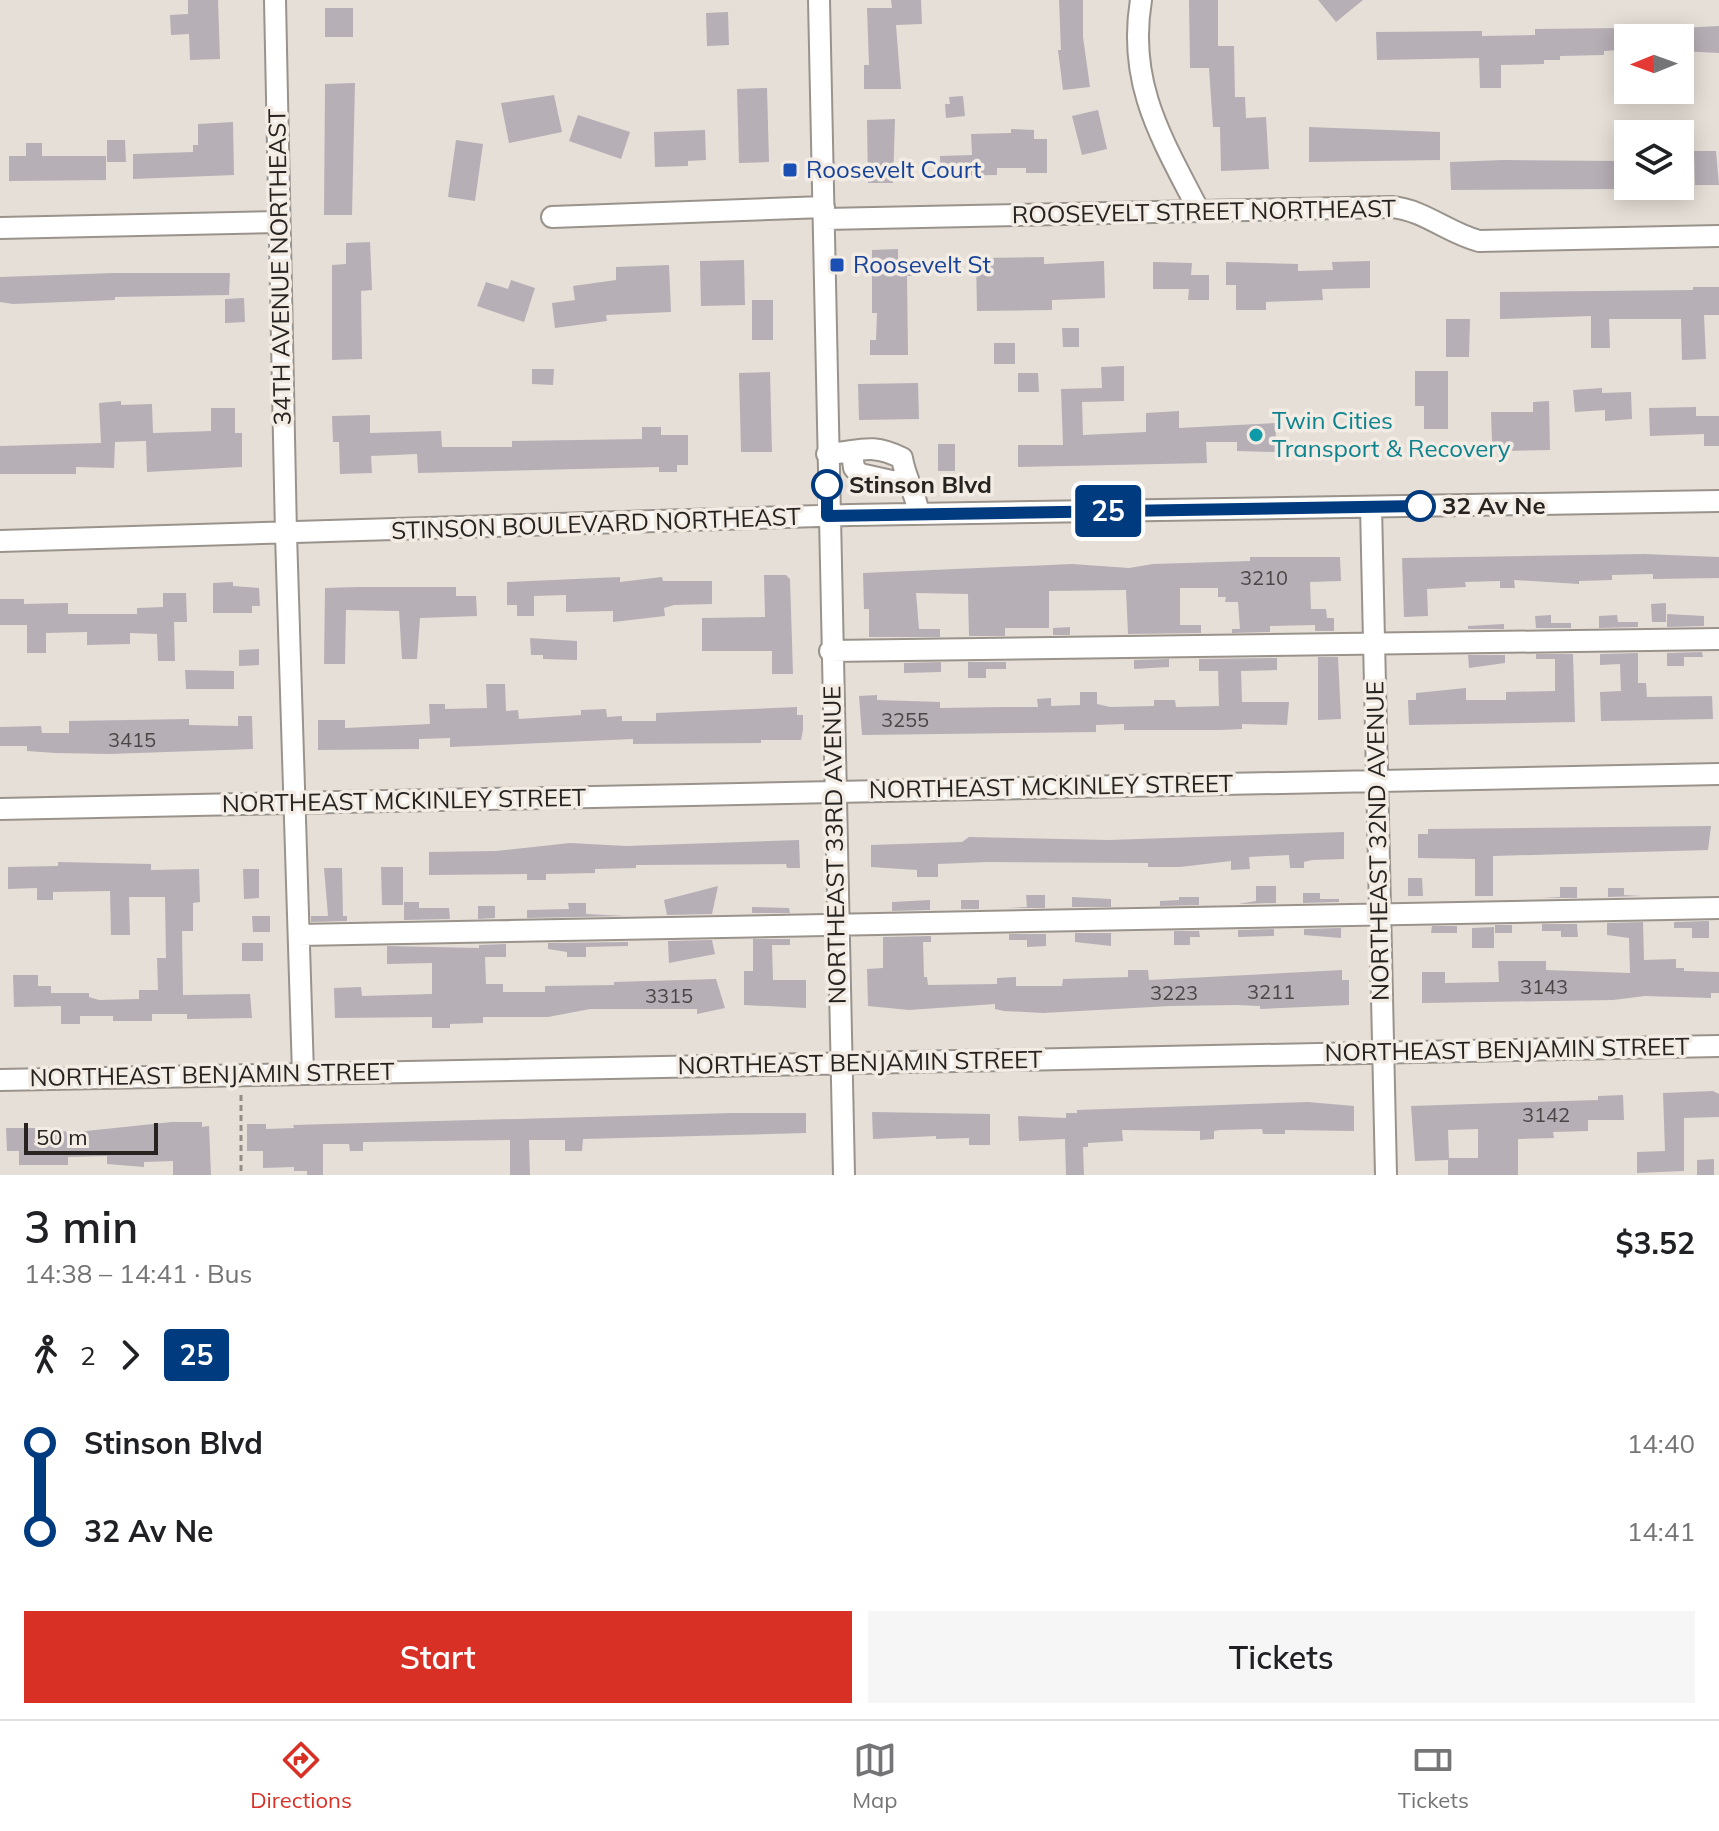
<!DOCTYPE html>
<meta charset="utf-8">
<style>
body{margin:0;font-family:Mulish,sans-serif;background:#f6f6f6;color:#202124;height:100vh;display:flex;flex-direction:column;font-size:30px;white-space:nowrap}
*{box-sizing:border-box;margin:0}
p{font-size:26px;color:#757577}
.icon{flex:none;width:44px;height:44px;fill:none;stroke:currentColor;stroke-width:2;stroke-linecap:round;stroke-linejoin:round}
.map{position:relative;height:1175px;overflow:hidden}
.panel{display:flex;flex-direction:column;background:#fff;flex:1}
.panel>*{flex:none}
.badge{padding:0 16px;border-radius:6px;font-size:28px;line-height:52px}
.needle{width:52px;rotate:269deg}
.tools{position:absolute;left:1614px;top:24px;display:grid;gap:16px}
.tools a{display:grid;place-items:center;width:80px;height:80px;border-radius:0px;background:#fff;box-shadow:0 4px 20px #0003;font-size:40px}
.scale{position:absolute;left:24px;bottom:20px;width:134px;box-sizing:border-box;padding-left:8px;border:4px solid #262320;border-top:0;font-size:22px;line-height:28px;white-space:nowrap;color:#262320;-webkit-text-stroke:6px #f3ece4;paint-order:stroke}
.map>.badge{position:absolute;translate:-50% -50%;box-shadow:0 0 0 4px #fff}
.legs{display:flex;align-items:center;gap:12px;height:88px;padding:0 24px;font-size:26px}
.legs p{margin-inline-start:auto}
.headline{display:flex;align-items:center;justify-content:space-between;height:136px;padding:0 24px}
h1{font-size:44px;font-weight:600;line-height:60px}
.cta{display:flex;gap:16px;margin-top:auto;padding:16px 24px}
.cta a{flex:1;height:92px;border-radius:0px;background:#d93025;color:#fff;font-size:32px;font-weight:600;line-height:92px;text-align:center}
.cta a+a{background:#f6f6f6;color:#202124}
ul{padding:0 24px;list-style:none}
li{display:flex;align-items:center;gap:28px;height:88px;font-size:30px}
li i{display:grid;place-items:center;width:12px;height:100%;margin:0 10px;background:currentColor}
li i::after{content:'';width:20px;height:20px;margin:-10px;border:6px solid;border-radius:50%;background:#fff}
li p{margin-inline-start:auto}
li:first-child i{background:linear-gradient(#0000 50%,currentColor 0)}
li:last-child i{background:linear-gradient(currentColor 50%,#0000 0)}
.dock{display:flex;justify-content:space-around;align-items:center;height:112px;border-top:2px solid #e0e0e0;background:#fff;font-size:22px;color:#757577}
.dock a{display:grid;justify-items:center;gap:4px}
.dock .active{color:#d93025}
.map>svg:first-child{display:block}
.building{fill:#b6afb6;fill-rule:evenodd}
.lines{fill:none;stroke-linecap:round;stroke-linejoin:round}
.minor-casing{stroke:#9a938c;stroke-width:24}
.path{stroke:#928d87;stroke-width:3;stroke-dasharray:6 4;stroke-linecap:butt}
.minor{stroke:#fff;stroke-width:20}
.line-1-casing{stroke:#fff;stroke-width:18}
.line-1{stroke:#003b80;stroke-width:12}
.transit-dot{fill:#1a4fb4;stroke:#f3ece4;stroke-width:3}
.culture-dot{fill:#0f9aa8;stroke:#f3ece4;stroke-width:3}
.stop-1-dot{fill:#fff;stroke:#003b80;stroke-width:4}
.labels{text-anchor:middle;stroke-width:7;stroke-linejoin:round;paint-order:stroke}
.number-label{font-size:20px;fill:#4a4646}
.transit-label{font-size:24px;fill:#164399;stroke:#f3ece4;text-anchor:start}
.street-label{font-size:24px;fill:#262320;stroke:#f3ece4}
.culture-label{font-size:24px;fill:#0d838f;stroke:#f3ece4;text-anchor:start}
.stop-label{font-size:24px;font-weight:bold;fill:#262320;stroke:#f3ece4;text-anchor:start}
</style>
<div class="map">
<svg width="1719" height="1175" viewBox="0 0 1719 1175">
<rect width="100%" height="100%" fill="#e6dfd7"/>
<path class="building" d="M188 0H218L220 59 190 60 189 34 171 35 170 15 188 14Z
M891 0H921L922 24 896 25 901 89H864V65H869L867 8H892Z
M1059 0H1083V37L1090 87 1063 90 1058 50H1061Z
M1189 0H1218V46H1234L1235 97H1245L1246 118 1266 117 1269 169 1221 171 1220 127H1213L1209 68H1190Z
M1318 0H1363L1336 22Z
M325 8H353V37H325Z
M728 12 729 45 707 46 706 13Z
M1719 26V53L1680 51V28Z
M1619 28 1620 50 1604 51V55L1560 56V60H1544V64L1501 65V88H1480L1479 58 1377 60 1376 32 1482 31V36L1535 35V29Z
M355 83 352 215H324L325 84Z
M767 88 769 162 739 163 737 89Z
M554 95 562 132 509 143 501 103Z
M963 96 965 116 946 118 945 104H950L949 97Z
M1098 110 1107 149 1082 155 1072 116Z
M578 115 630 132 621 159 569 141Z
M895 119 893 183H868L867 120Z
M233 122 234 175 133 179V154L193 152V145H198V124Z
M1309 127 1440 132V160L1309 162Z
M1011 129 1034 130V139H1047V173H1026V168H997V175L941 176 940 156 972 155 971 134 1011 133Z
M705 130 706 160 688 161V166L655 167 654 132Z
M107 140H125L126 162H107Z
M456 140 483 144 475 201 448 197Z
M26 143H42V156H106V180L9 181V156H26Z
M1694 151H1716L1719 185H1695Z
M1504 160 1620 161 1621 189 1451 190 1450 162Z
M370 242 372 290 361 291 362 359 332 360V265L346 264V243Z
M898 249V262H914L915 276H907L908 355H870V340H876L877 313H872V250Z
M1044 257V264L1104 261 1105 298 1052 300V310L977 311 976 258Z
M744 260 745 305 701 306 700 261Z
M1370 261V288L1322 289 1323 300 1266 302V310H1236V285H1226V262L1298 264V271L1333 270 1332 262Z
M1153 262 1192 263 1191 275H1209V300H1188L1189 289H1153Z
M669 265 671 312 606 315 607 321 555 328 552 303 575 300 573 286 616 280V267Z
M114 273H230L229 295 115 297V300L13 304 0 302V277Z
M511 280 535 288 524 322 477 306 486 282 508 289Z
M1693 287H1719V315H1704L1706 359 1682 360 1681 319H1609L1610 348H1591V316L1500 319V292L1693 290Z
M244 298 245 322 225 323V299Z
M752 300H773V340H752Z
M1446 319H1470L1469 357H1446Z
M1062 328H1079V347H1063Z
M994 343H1015V364H994Z
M1124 366V401L1082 402 1083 435 1146 432V413L1179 411V428L1275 423 1277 452 1237 451V442H1206L1207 463 1018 467V445H1063L1061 389 1102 388 1101 367Z
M532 369H554L553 385 532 384Z
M1415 371H1448V429H1424V406H1415Z
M770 372 772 452H741L739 373Z
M1018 373H1038L1039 392H1018Z
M918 383 919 419 859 420 858 384Z
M1602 388V393L1631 392 1632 419 1605 421V410L1575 412 1573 390Z
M121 401V405L152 404 153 433 211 431V408H235V433H242V467L147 472 146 441 115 442 114 468 76 467V474H0V446L101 443 99 403Z
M1549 401 1550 450 1504 451 1503 442H1492L1491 412H1533V402Z
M1696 407V416H1719V446H1704V434L1650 436 1649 408Z
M370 415V433L441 431 442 447H512V441L642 439V427H661V435H688V465H677V472H659V467L418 473 417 454 371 456 372 473 340 474 339 442H333L332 416Z
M938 444H955V471H938Z
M1644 554 1719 557V578L1653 579V574L1612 575V580L1579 581V584L1514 580 1515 588H1500V581L1465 582 1466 587 1427 589 1428 616 1404 617 1402 558Z
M1250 557H1340L1341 581 1310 582 1311 609H1326L1327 618H1334V631H1315V625L1270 626V632L1232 633V629H1240L1238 602H1225L1226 597H1218V588H1180V625H1201V633L1128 634 1126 590 1049 591V628H1005V636H969L968 594 916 593 919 629H940V637H869V609H864L863 573 1072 564 1129 568 1153 564 1250 561Z
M764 575H786L790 579 793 674H772V651H702V618L765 617Z
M620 577V582L662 577 663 581H712V604L674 605 664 608 665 616 613 622V611L566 612V595L534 596V616H517V605H507V582Z
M233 582V586L259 588 260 606H252V613H213V583Z
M358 587H456V596H476L477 616 420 618 417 659H402L399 611 346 610 345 664H324L325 588Z
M163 593H186L187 622H174L175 661H158L157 634 130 633V644L87 645V632L46 633V653H27V625H0V599H24V604L68 603V614H137V608L163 607Z
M1666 603V622H1652L1651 604Z
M1667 614 1704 616V626L1667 627Z
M1551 615V623H1571V628H1536L1535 616Z
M1617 615 1618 622H1638V627L1599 628V616Z
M1504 624V629H1468V626Z
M1070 627V635H1053V628Z
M530 638 577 641V660L543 659V655H531Z
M259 649V665L239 666V650Z
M1702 652 1703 657H1684V666H1667V653Z
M1638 653V683H1646L1647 697 1712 696 1713 719 1601 721 1600 692 1621 691 1620 664 1600 665V654Z
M1536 654H1573L1575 722 1409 725 1408 700H1416V693L1466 688V700H1506V692L1555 691V659H1536Z
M1468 655H1505V663L1469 668Z
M1318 657H1338L1341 719 1318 720Z
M1277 658V670L1241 671 1242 702H1289L1287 725 1242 724V729L1220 730H1124V724L1096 725V732L862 735 859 696 877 695V700L940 702V708L1005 707H1038L1037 699 1051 698V706L1080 705V692H1097V704L1110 707 1154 706V700H1175L1176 707 1219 706 1218 671H1199V659Z
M1169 659V667L1134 669V660Z
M941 662V672L904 673V663Z
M968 662H1006V669H986V678H968Z
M185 670 234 671V689H186Z
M486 684H505L506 711 518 710 519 719 581 715V710L606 709 607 717 622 716V721H656V713L797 707V715H803V730L801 740H761V743L633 744V739L450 747V738L419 739V749L318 750V720H345V728L430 724 429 704H445V709L487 708Z
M238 716H252L253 749 109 754 55 753 27 751V746H0V727L41 726 42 733H69V721L189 719V725L238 726Z
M1711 826 1708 850 1493 856V896H1475V859L1418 858V834H1428V829Z
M1344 832V859L1312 860 1304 862V868H1290L1289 855 1249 857 1250 869 1231 870V861L1180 867H1148V863L988 862 938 864V877H917V870L871 867V845L962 842 969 837 1109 840Z
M799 840 800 868H787L786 864 636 865V868L595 869V873L546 874V880H527V874L429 875V852L496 851 570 843 626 846Z
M58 862 151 864V870L199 869 200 902 193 903V931H182L183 995 250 994 252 1018 187 1019V1014H152V1021H113V1016H80V1024H61V1006L14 1007 13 975H38V986H51V993H89V997L99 1000 139 999V990H158L157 958H166L165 897H129L130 935H111L110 891 53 892V900H37V888L8 889V867L58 866Z
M381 867H403V905H382Z
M324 868H342L343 916H347V921L311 922V916H328Z
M243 869H259V898L244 899Z
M1408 878H1422L1423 896H1408Z
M718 886 712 914 667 915 664 900Z
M1256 886H1276V903L1238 904 1256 901Z
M1560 887H1577V898H1542L1560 897Z
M1608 888H1624V895L1642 896 1608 897Z
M1303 893H1320V899H1339V902L1303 903Z
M1026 895H1045V908H1008L1027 907Z
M1072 897 1111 899V907H1072Z
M1179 897H1199V905L1160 906V901L1179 900Z
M930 900V910L892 911V902Z
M961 900H979V909H961Z
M404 902H419V908H449L450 919 404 920Z
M568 903H586V914L627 916 527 918V910L569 909Z
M478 906H495V918L478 919Z
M752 907 789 908 790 913H752Z
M252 916H270V932H253Z
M1709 921V938H1692V928H1674V922Z
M1643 922 1644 960 1676 959V968H1684V971L1719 972V993H1711V998L1645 996 1613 1000 1422 1003V972H1445V983L1499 982 1498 961H1546V970L1630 973 1629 938 1607 935V923Z
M1542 924H1577L1578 937H1561V931H1542Z
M1495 925H1512V933H1495Z
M1432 926H1457V933H1431Z
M1494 927V948H1472V928Z
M1341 928V938L1304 935V929Z
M1274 929V936L1238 937V930Z
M1174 931H1199L1200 937H1190V945H1174Z
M1075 933H1111V946L1075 942Z
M1009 934H1046V946L1027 947V940H1009Z
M931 936V942H923L924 977H927L928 985 997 984V978L1016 977V986H1062L1063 979 1128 977V970H1148L1149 980 1342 970V980H1349V1005L1260 1009V1006L1236 1005 1170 1006 1043 1013 1004 1011 995 1009V1004L909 1010 868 1006 867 969 883 968V937Z
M753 939H790V945H772L773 980H806V1008L744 1005V971H753Z
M712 940 715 954 669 963 668 941Z
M628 942V946L586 947V957H567V952L548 949V943Z
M242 943H263V961H242Z
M506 944V957H485L486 984H503V992H545V986L614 985V982L716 979 725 1008 697 1014V1009H590L548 1017H483V1023L450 1024V1028H432V1017L335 1018 334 988 361 987 362 996 432 994V963L387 964V946L479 948V945Z
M1713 1091 1719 1094V1117L1684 1118V1171L1637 1173V1152L1665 1151 1663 1093Z
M1623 1095 1624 1120H1588V1131L1553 1132 1554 1138 1518 1139V1175H1448V1160L1415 1161 1411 1106 1598 1100V1096ZM1478 1129V1158H1449L1448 1130Z
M1308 1102 1354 1106V1131L1285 1130V1134H1263L1262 1129 1220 1130 1214 1131V1139L1200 1140V1131L1122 1130 1123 1141 1088 1143V1147H1083L1084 1175H1066L1065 1139 1019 1141 1018 1116 1066 1118V1113H1077V1110Z
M872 1112 990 1114V1145H969V1138L936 1139V1136L873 1139Z
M733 1113H806V1133L583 1139 582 1151H565V1140H529L530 1175H510V1140L363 1142V1151H350L349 1144H323V1175H307V1171H294V1167L263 1168V1151H247V1124H266V1129L294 1128 293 1125Z
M172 1122H202V1127L209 1126 211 1175H173V1161L144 1162V1167L107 1164V1156L68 1157V1165H19V1151H7L6 1128H36V1132L86 1131Z
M1714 1159V1175H1697V1160Z"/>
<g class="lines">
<g class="minor-casing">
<path id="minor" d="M275 0 286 534 303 1073
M819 0 844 1175
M1141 0C1127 84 1162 139 1199 211
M552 217 824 207
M825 219 1392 207C1424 210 1448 233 1479 241L1719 236
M0 228 279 222
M852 453 854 468 860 474 896 482 905 476
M827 454C860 452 869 442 902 458 905 478 916 494 919 514
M1371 507 1386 1175
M0 541 851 515 1719 501
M830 651 1719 639
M0 809 1719 774
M299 935 1719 908
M0 1080 1719 1046"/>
</g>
<path class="path" d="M241 1095V1175"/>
<use href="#minor" class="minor"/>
</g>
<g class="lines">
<g class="line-1-casing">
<path id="line-1" d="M827 485V516L1420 506"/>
</g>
<use href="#line-1" class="line-1"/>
</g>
<g class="transit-dot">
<rect x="782" y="162" width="16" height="16" rx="4"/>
<rect x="829" y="257" width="16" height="16" rx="4"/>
</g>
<circle class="culture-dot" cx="1256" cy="435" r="8"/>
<g class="stop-1-dot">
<circle cx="827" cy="485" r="14"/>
<circle cx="1420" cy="506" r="14"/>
</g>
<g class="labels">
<g class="number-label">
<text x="1264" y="585">3210</text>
<text x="905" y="727">3255</text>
<text x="132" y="747">3415</text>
<text x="1544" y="994">3143</text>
<text x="1271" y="999">3211</text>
<text x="1174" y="1000">3223</text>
<text x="669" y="1003">3315</text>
<text x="1546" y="1122">3142</text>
</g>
<g class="transit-label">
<text x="806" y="178">Roosevelt Court</text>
<text x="853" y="273">Roosevelt St</text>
</g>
<g class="street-label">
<text transform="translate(1204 212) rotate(-1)" y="8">ROOSEVELT STREET NORTHEAST</text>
<text transform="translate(280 267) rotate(-91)" y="8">34TH AVENUE NORTHEAST</text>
<text transform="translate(596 524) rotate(-2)" y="8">STINSON BOULEVARD NORTHEAST</text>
<text transform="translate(1051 787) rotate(-1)" y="8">NORTHEAST MCKINLEY STREET</text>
<text transform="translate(404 801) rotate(-1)" y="8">NORTHEAST MCKINLEY STREET</text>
<text transform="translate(1378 841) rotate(-91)" y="8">NORTHEAST 32ND AVENUE</text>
<text transform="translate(835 845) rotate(-91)" y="8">NORTHEAST 33RD AVENUE</text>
<text transform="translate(1507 1050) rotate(-1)" y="8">NORTHEAST BENJAMIN STREET</text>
<text transform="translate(860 1063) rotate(-1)" y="8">NORTHEAST BENJAMIN STREET</text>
<text transform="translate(212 1075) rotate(-1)" y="8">NORTHEAST BENJAMIN STREET</text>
</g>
<g class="culture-label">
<text x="1272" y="429">Twin Cities<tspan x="1272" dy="28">Transport &amp; Recovery</tspan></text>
</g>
<g class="stop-label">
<text x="849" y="493">Stinson Blvd</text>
<text x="1442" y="514">32 Av Ne</text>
</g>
</g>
</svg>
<div class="tools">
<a><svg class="needle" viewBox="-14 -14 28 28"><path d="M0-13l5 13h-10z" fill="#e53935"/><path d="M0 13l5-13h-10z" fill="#757577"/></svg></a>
<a><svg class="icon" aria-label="layers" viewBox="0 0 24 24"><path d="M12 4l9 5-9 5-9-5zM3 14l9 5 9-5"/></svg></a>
</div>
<div class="scale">50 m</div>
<b class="badge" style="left:1108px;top:511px;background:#003b80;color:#fff">25</b>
</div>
<section class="panel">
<div class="headline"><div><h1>3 min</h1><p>14:38 – 14:41 · Bus</p></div><b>$3.52</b></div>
<div class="legs"><svg class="icon" aria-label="walk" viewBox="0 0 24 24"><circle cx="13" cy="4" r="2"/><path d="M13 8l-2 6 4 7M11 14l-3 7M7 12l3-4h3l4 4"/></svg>2<svg class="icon" aria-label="forward" viewBox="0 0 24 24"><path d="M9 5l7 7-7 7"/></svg><b class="badge" style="background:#003b80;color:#fff">25</b></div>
<ul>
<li><i style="color:#003b80"></i><b>Stinson Blvd</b><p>14:40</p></li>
<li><i style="color:#003b80"></i><b>32 Av Ne</b><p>14:41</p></li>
</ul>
<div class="cta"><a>Start</a><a>Tickets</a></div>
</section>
<nav class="dock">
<a class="active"><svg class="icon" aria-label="directions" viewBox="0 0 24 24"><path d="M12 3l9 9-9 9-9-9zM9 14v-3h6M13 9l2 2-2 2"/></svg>Directions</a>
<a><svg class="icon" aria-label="map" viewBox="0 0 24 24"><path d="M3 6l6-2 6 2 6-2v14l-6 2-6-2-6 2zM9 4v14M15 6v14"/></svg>Map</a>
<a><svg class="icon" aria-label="tickets" viewBox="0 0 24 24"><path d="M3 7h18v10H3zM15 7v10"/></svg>Tickets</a>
</nav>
